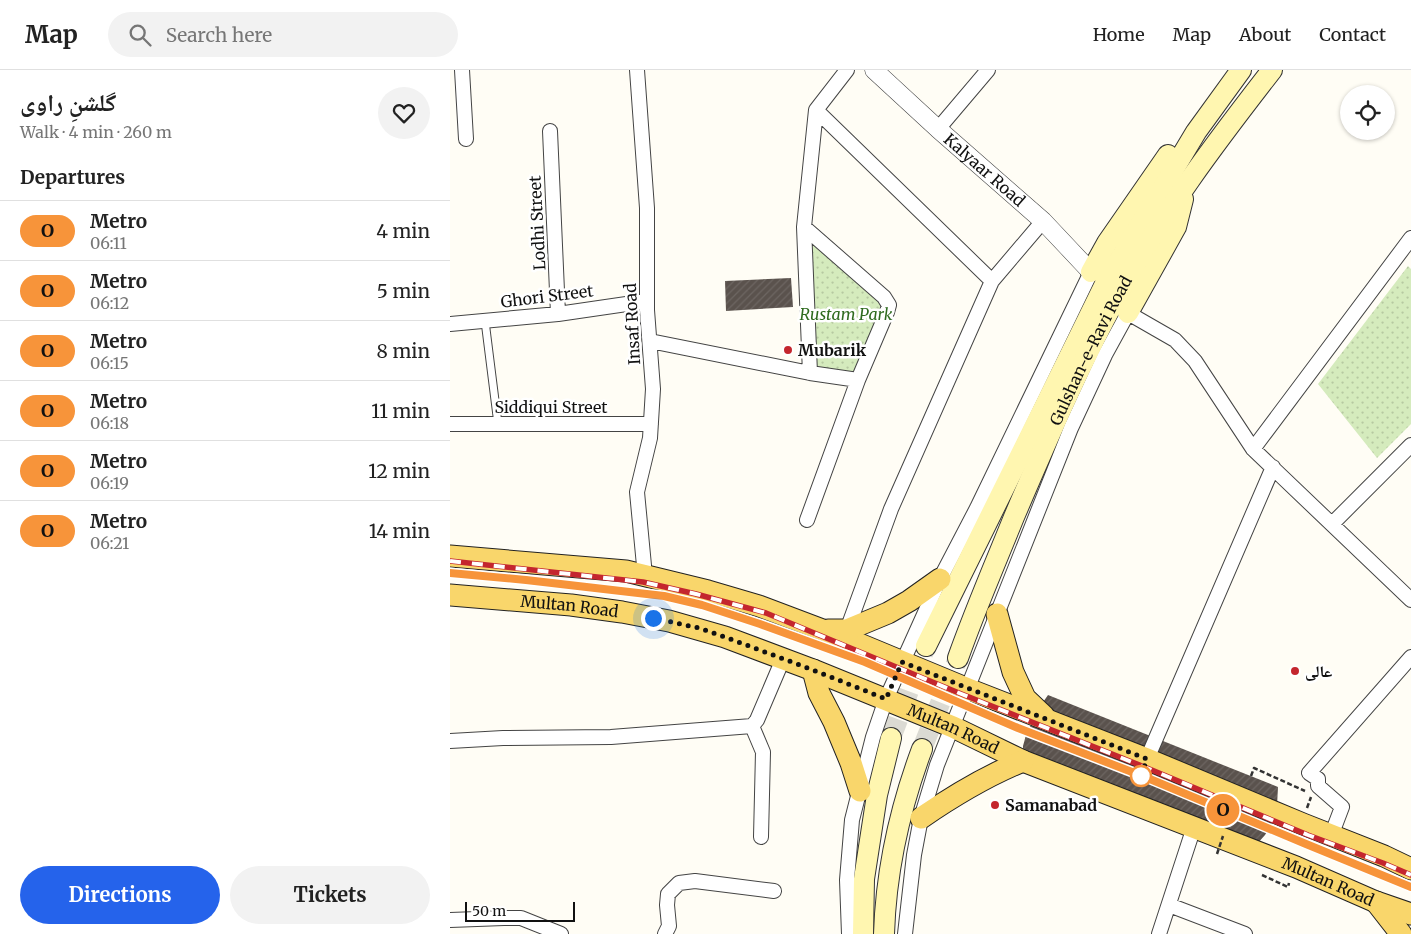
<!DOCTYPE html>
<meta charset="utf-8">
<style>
body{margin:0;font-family:Merriweather,"Noto Naskh Arabic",serif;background:#f2f2f2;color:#222;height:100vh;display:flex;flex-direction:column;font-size:19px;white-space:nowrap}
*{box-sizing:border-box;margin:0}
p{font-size:16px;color:#767676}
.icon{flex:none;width:28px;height:28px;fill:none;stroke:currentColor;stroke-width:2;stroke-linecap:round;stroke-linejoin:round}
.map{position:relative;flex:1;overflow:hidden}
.sheet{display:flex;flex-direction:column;background:#fff;width:450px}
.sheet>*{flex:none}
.badge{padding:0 10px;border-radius:16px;font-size:18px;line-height:32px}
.tools{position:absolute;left:890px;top:15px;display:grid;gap:10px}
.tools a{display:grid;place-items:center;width:55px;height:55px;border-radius:50%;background:#fff;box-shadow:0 1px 4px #0004;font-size:25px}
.scale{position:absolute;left:15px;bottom:12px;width:110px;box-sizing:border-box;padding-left:5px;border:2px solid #111;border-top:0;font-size:14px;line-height:18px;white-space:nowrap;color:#111;-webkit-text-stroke:4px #fff;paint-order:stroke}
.you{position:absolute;width:25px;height:25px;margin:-12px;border:4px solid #fff;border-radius:50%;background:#1a73e8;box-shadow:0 0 0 8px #1a73e833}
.map>.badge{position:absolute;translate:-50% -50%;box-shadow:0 0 0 2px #fff}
h2{padding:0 20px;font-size:19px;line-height:45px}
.round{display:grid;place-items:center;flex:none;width:52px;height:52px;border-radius:26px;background:#f2f2f2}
.summary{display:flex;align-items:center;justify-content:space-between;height:85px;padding:0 20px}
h1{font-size:24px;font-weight:700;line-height:38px}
.cta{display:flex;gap:10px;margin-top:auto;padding:10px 20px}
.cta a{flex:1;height:58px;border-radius:30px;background:#2563eb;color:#fff;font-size:20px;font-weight:700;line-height:58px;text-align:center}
.cta a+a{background:#f2f2f2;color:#222}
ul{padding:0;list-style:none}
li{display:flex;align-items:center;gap:15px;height:60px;padding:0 20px;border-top:1px solid #e0e0e0}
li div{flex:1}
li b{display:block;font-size:19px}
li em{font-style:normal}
li .badge{min-width:55px;font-weight:700;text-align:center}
header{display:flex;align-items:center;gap:30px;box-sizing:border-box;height:70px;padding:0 25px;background:#fff;border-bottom:1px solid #e0e0e0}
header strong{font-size:24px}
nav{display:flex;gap:28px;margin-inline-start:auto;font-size:18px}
.search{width:350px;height:45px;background:#f2f2f2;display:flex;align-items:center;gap:12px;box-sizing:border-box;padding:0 18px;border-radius:28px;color:#767676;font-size:19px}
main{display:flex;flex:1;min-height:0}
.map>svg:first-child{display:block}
.park{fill:url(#park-dots)}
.building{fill:url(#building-hatch)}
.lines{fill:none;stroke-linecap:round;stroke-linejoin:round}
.secondary-tunnel{stroke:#dbdad3;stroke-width:20;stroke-dasharray:20 10;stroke-linecap:butt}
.service-casing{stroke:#444;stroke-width:9}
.minor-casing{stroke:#444;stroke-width:16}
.tertiary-casing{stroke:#444;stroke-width:19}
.secondary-casing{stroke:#333;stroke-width:22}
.primary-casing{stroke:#222;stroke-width:23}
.path{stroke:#333;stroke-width:2.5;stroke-dasharray:5 2.5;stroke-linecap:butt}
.service{stroke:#fff;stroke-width:7}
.minor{stroke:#fff;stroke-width:14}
.tertiary{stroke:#fff;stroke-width:18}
.secondary{stroke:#fff6b0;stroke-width:20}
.primary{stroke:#f9d66b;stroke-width:21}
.rail-casing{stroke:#c4262e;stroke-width:5.5}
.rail{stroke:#fff;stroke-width:4;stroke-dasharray:11;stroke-linecap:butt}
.path-bridge{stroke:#333;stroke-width:2.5;stroke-dasharray:5 2.5;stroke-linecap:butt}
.line-casing{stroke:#fff;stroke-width:11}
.line{stroke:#f7943a;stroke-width:8}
.walk{stroke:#111;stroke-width:5;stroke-dasharray:0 9}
.poi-dot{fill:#c4262e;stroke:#fff;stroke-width:2}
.stop-dot{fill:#fff;stroke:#f7943a;stroke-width:2.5}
.labels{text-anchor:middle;stroke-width:5;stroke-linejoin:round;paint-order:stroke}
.street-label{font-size:16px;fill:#111;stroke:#fff}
.park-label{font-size:16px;font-style:italic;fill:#2f6b1f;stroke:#fff}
.poi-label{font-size:16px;font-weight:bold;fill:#111;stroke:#fff;text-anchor:start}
</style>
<header>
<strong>Map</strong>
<div class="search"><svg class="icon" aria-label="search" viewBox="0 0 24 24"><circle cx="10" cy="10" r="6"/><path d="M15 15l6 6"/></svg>Search here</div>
<nav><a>Home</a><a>Map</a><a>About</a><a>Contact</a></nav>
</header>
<main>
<section class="sheet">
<div class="summary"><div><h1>گلشنِ راوی</h1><p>Walk · 4 min · 260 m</p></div><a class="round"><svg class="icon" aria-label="heart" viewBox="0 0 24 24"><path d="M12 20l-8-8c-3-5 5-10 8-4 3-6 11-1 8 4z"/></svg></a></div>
<h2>Departures</h2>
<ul>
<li><span class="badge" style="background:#f7943a;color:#111">O</span><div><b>Metro</b><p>06:11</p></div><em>4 min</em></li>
<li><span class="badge" style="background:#f7943a;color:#111">O</span><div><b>Metro</b><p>06:12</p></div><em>5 min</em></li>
<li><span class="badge" style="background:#f7943a;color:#111">O</span><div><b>Metro</b><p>06:15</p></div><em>8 min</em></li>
<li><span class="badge" style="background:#f7943a;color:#111">O</span><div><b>Metro</b><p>06:18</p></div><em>11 min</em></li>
<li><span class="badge" style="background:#f7943a;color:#111">O</span><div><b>Metro</b><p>06:19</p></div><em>12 min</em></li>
<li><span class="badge" style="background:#f7943a;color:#111">O</span><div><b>Metro</b><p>06:21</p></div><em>14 min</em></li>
</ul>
<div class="cta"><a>Directions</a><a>Tickets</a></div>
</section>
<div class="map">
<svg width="961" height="864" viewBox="0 0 961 864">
<defs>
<pattern id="park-dots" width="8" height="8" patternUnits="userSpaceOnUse" patternTransform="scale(1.25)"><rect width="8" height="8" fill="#d5ebbd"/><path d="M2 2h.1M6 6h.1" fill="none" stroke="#b6c8a1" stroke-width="1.8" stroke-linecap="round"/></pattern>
<pattern id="building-hatch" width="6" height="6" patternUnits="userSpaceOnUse" patternTransform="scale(1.25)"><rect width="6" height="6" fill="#5a524d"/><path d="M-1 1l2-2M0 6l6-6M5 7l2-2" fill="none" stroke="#6d6662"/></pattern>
</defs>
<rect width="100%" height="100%" fill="#fffdf5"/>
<path class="park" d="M354 157 439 235 408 310 360 300Z
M958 196 961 199V354L927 388 868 314Z"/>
<path class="building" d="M341 208 343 237 276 241 275 211Z
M598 625 828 717 827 736 823 752 815 765 807 774 573 686V676L576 665 589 638Z"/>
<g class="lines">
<path class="secondary-tunnel" d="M441 668 476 576
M472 679 508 588"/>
<g class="service-casing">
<path id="service" d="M35 251 48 354"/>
</g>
<g class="minor-casing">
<path id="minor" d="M12 0 16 69
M187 0 197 138V240L203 319 200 368 187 422 195 506
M366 40 542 211 441 439 397 560
M488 59 538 0
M100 61 108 244
M354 157 434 227 439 235 437 242 408 310 357 450
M542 211 593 151
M0 254 108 244 197 231
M200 271 360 303 408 310
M360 303 354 157 366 40 397 0
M0 354H201
M803 379 961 168
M882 454 961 375
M302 656 313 682 311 767
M0 671 53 668 161 667 302 656 307 650 333 589
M697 689 823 397
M881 766 892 737 868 716V709L859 703 961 587
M719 835 795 864
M0 850 54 848H71L111 864
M215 864 219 856 217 835 218 824 229 813 245 811 324 821
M399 864 397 810 402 750 423 667 436 629 490 509 527 438 641 202
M455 864 464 785 471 748 487 695 621 358 655 285 678 243 725 270 745 291 803 379 961 530
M709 864 744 757"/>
</g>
<g class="tertiary-casing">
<g id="tertiary">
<path id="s1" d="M424 0 488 59 593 151 641 202"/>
</g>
</g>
<g class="secondary-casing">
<g id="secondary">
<path d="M641 202 657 173 718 85"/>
<path d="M678 243 726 157 733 129"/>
<path d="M476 576 655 214 746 62 791 0"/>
<path id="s2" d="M508 588C525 540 545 494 564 447 596 372 629 296 668 224 711 145 766 72 822 0"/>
<path d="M413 864 414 809 427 725 441 668"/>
<path d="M434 864C436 801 450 738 472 679"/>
</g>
</g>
<g class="primary-casing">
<g id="primary">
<path d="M0 486 176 501 258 521 309 536 407 573 518 619 697 689 853 754 934 786 961 799"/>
<path id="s3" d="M0 525 121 535 172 542 219 551 275 567 363 600 503 657 573 691 846 797 926 832 961 844"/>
<path d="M547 544 563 602 575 628 594 646"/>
<path d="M378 560H397L438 543 459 531 490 509"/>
<path d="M363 600 369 623 384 652 401 693 410 721"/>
<path d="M471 748C503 726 536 706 573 691"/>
<path d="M926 832 951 864"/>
</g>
</g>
<path class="path" d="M801 706 804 698 855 721
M857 738 861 727
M812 805 838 817 839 813"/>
<use href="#service" class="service"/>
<use href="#minor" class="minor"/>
<use href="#tertiary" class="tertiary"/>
<use href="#secondary" class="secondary"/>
<use href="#primary" class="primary"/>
<g class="rail-casing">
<path id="rail" d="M0 491 193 512 246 524 316 543 509 623 697 698 858 765 933 793 961 805
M0 503 76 510 213 527 252 535 310 554 415 593 568 658 695 707 855 774 961 817"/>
</g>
<use href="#rail" class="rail"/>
<path class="path-bridge" d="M767 784 773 766"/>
</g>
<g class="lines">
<g class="line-casing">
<path id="line" d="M0 503 76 510 214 526 252 535 310 554 415 592 568 658 695 707 856 774 961 817"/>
</g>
<use href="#line" class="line"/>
<path class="walk" d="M203 548 249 558 275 567 363 600 436 629 452 592 697 689 691 706"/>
</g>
<g class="poi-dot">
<circle cx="338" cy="280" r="5"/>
<circle cx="845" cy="601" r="5"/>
<circle cx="545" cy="735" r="5"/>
</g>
<circle class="stop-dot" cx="691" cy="706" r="10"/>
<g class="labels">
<g class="street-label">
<text dy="6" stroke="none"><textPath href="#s1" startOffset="149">Kalyaar Road</textPath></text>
<text transform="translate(87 153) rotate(-93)" y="6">Lodhi Street</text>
<text transform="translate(97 226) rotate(-7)" y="6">Ghori Street</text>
<text transform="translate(182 254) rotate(-93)" y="6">Insaf Road</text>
<text dy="6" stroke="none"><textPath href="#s2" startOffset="335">Gulshan-e-Ravi Road</textPath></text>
<text x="101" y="343">Siddiqui Street</text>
<text dy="6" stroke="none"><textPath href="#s3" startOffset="120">Multan Road</textPath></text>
<text dy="6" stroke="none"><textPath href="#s3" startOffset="525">Multan Road</textPath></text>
<text dy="6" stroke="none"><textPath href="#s3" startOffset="930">Multan Road</textPath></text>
</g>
<g class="park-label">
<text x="396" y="250">Rustam Park</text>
</g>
<g class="poi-label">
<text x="348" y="286">Mubarik</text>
<text x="855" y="607">عالی</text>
<text x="555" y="741">Samanabad</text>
</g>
</g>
</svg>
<div class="tools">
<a><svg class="icon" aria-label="locate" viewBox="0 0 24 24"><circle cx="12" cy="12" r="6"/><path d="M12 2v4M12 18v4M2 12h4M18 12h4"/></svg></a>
</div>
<div class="scale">50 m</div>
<div class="you" style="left:203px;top:548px"></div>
<b class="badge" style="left:773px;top:740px;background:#f7943a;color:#111">O</b>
</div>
</main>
